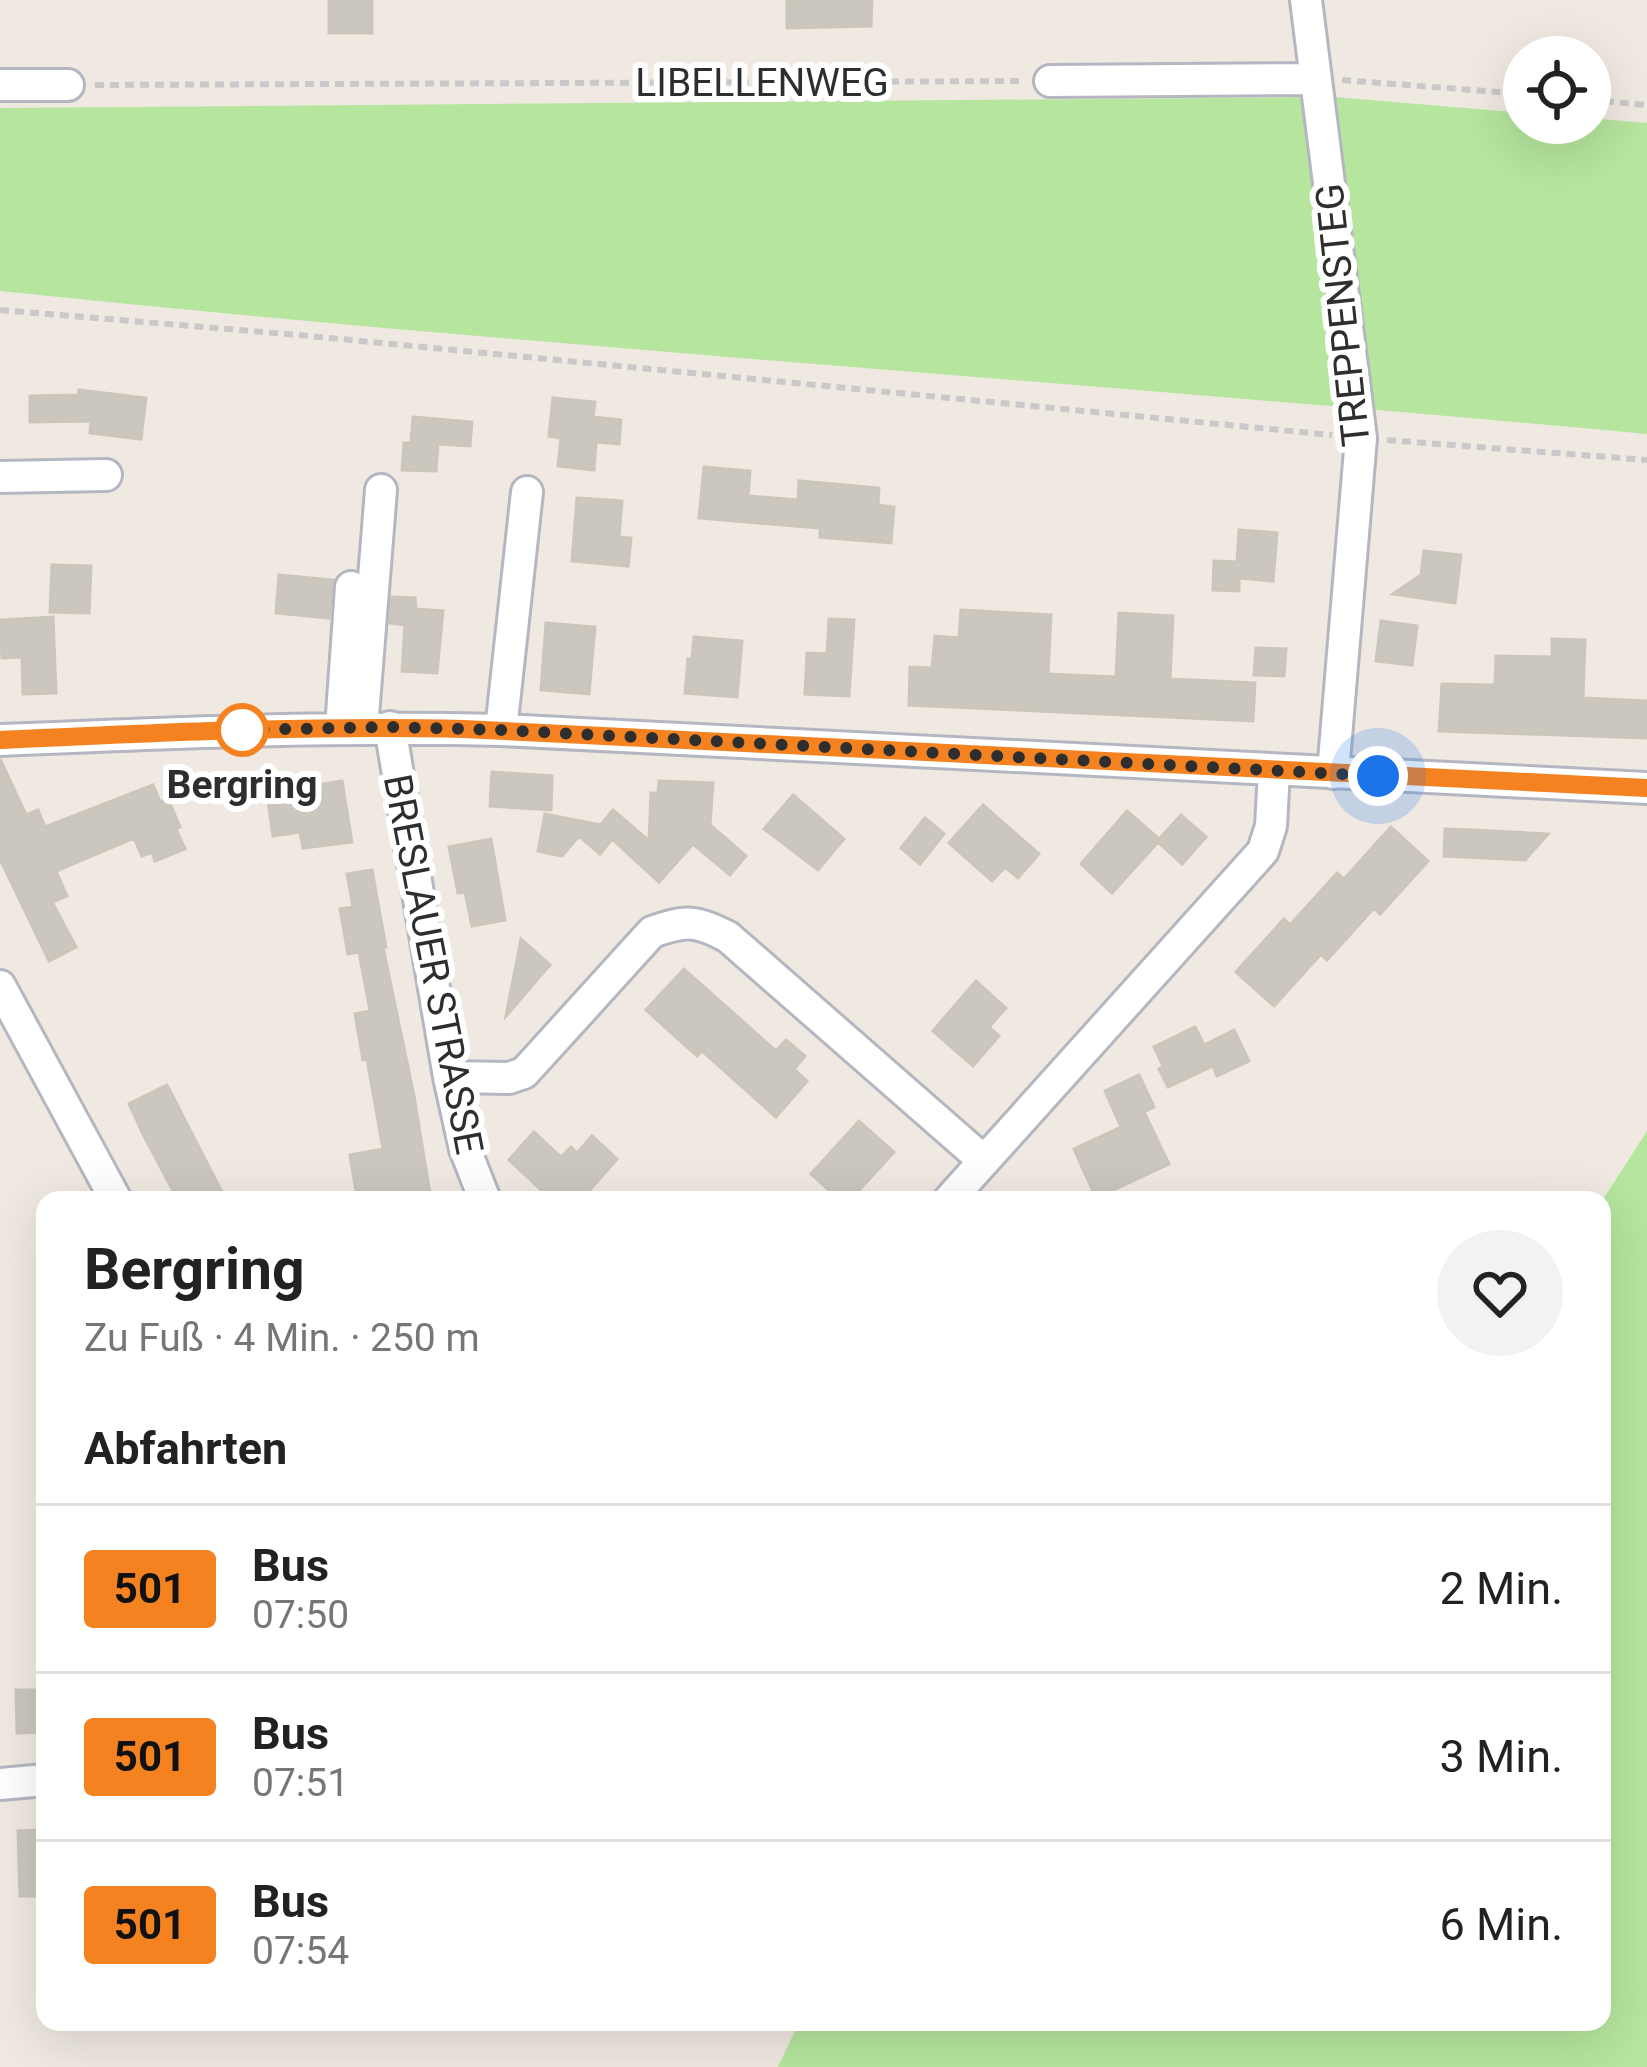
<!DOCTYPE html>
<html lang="de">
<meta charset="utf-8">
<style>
body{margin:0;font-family:Roboto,sans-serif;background:#f2f2f2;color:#222;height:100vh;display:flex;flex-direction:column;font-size:45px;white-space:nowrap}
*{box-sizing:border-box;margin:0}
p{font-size:39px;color:#767676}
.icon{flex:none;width:66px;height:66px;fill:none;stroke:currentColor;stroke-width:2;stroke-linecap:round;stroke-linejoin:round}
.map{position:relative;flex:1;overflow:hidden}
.details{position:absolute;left:36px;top:1191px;width:1575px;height:840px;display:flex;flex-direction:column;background:#fff;border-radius:24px;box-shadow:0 12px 48px #0002}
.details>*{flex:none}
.badge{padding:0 24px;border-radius:9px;font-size:42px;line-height:78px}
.controls{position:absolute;left:1503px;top:36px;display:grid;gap:24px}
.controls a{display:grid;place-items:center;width:108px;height:108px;border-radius:50%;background:#fff;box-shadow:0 12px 48px #0002;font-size:60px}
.you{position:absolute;width:60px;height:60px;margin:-30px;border:9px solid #fff;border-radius:50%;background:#1a73e8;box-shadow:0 0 0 18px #1a73e833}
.map>.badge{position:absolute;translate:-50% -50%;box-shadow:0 0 0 6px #fff}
h2{padding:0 48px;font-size:45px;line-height:108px}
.round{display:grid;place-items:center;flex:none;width:126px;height:126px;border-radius:63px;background:#f2f2f2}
.headline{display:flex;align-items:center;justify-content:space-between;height:204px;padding:0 48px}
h1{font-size:57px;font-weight:700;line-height:90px}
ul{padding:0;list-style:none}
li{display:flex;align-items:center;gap:36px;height:168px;padding:0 48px;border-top:3px solid #e0e0e0}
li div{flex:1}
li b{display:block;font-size:45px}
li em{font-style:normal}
li .badge{min-width:132px;font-weight:700;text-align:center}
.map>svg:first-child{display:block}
.green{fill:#b6e59e}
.building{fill:#cbc7bf;stroke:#cbc5ba;stroke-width:3}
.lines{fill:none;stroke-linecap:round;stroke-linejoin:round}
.minor-casing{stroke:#b4b7c1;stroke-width:36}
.path{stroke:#c9c9c9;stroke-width:6;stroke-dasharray:9 6;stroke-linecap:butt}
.minor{stroke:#fff;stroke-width:30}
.line-casing{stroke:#fff;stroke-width:27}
.line{stroke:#f58220;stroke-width:18}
.walk{stroke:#2e2e2e;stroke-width:12;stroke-dasharray:0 21.6}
.stop-dot{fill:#fff;stroke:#f58220;stroke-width:6}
.labels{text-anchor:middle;stroke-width:12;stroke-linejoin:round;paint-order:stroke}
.street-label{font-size:39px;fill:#2e2e2e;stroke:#fff}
.stop-label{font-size:39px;font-weight:bold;fill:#2e2e2e;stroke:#fff}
</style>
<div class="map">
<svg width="1647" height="2067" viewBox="0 0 1647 2067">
<rect width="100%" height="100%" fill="#efe9e1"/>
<path class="green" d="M1335 97 1524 113V123H1590V118L1647 123V434C1098 383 548 348 0 291V108Z
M1647 1131V2067H778L795 2031 803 2022H1602V1201Z"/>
<path class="building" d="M329 0H372V33H329Z
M787 0H872L871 26 787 28Z
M79 390 146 398 141 439 90 433 91 421 30 422V396L78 395Z
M553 398 595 402 593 417 621 420 619 444 596 442 594 470 558 466 561 438 549 436Z
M413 417 472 422 470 446 438 444 436 471 402 470 404 443H411Z
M704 467 750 471 748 496 798 500 799 481 879 488 878 505 894 507 891 543 820 537V528L699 518Z
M577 498 622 501 619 537 631 538 628 566 572 561Z
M1239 530 1277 533 1273 581 1239 578V591L1213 590 1214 561 1237 562Z
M1424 551 1461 555 1455 603 1393 594 1421 575Z
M52 565 91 566 89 613 50 612Z
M279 575 333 580 329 618 276 613Z
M392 597 415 598 416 609 443 611 437 673 402 671 405 625 390 623Z
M961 610 1051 615 1048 674 1116 677 1119 613 1173 616 1170 679 1255 683 1253 721 909 705 910 667 932 668 935 636 959 638Z
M53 617 56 693 23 694 22 657 2 658 0 620Z
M829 619 854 620 849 696 805 694 807 653 827 654Z
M1381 621 1417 626 1412 665 1376 661Z
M546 623 595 627 589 694 541 690Z
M694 637 742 641 737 697 685 693 688 659 692 660Z
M1552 639 1585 640 1583 698 1647 701V738L1439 731 1442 684 1495 685 1496 656 1552 657Z
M1256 648 1286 649 1284 676 1254 675Z
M0 759 26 815 38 810 45 827 153 785 160 802 168 799 180 827 176 829 185 849 155 861 152 852 142 856 134 838 56 871 67 896 52 902 76 947 49 961 0 859Z
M492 772 552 776 551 810 490 806Z
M342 781 352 842 303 848 300 832 273 836 268 801 299 796 298 788Z
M659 781 713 783 710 825 746 856 730 875 693 844 659 882 612 839 600 854 579 836 562 856 538 851 545 814 601 825 613 810 649 841 651 793H658Z
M793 795 844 839 818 870 764 829Z
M983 805 1039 854 1018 878 1005 867 992 881 949 843Z
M1127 811 1159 839 1181 815 1206 837 1182 864 1158 842 1112 893 1081 864Z
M925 818 944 834 920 864 901 848Z
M1391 827 1428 861 1380 914 1374 908 1327 960 1321 954 1274 1006 1236 972 1284 919 1290 925 1337 873 1344 879Z
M1445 829 1473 830 1548 834 1525 860 1444 856Z
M491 839 505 920 472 926 465 892 458 893 449 847Z
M372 870 386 947H383L414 1096 431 1200H393L391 1191 357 1197 350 1155 383 1149 367 1059 363 1060 355 1014 370 1011 359 952 348 954 340 909 353 907 347 874Z
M521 939 550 965 506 1016Z
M684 969 776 1051 786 1040 805 1056 794 1069 807 1081 776 1117 702 1051 697 1056 646 1010Z
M976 981 1006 1008 989 1027 999 1036 973 1066 933 1031Z
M1195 1027 1204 1045 1234 1030 1249 1061 1217 1076 1213 1066 1168 1087 1159 1069 1163 1066 1154 1047Z
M1139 1075 1154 1107 1144 1112 1169 1164 1096 1198 1074 1149 1121 1127 1105 1091Z
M167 1085 226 1200H178L145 1138 129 1104Z
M859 1121 894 1152 850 1200H840L811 1174Z
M534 1132 561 1157 571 1147 577 1153 592 1136 617 1159 581 1200H552L509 1160Z
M16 1690H45V1732L17 1733Z
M45 1830V1896H20L18 1831Z"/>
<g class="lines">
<g class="minor-casing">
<path id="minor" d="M1306 0 1361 438 1333 773
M1050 81 1315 79
M0 85H68
M0 477 106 475
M390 727 449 1077 465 1149 485 1200
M341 728 351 587
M362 728 381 490
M501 730 527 492
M0 740C167 733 334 726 501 730L1647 788
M0 986 116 1200
M449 1077 509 1078 524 1073 652 932C686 920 696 920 728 937L984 1161
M949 1200 1263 851 1271 826 1274 771
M0 1784 45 1780"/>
</g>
<path class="path" d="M1342 80 1524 94
M95 85 1024 81
M1590 100 1647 105
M0 310 299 335 1332 435
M1387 440 1647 460"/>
<use href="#minor" class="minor"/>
</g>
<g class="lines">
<g class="line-casing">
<path id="line" d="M0 740C155 733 309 725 464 729L1647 788"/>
</g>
<use href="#line" class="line"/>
<path class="walk" d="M242 730 390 727 501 730 1378 776"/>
</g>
<circle class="stop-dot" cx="242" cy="730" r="24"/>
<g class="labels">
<g class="street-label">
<text x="762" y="96">LIBELLENWEG</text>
<text transform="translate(1342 315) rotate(-96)" y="14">TREPPENSTEG</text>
<text transform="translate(434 964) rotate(79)" y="14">BRESLAUER STRASSE</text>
</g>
<g class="stop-label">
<text x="242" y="798">Bergring</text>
</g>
</g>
</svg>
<div class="controls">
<a><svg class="icon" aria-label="locate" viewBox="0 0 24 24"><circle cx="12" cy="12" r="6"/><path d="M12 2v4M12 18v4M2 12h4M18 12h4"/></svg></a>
</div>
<div class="you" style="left:1378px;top:776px"></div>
<section class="details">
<div class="headline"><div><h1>Bergring</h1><p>Zu Fuß · 4 Min. · 250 m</p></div><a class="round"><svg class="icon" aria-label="heart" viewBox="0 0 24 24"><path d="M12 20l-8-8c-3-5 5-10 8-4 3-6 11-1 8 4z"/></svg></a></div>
<h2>Abfahrten</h2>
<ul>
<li><span class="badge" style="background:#f58220;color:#111">501</span><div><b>Bus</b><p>07:50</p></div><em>2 Min.</em></li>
<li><span class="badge" style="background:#f58220;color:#111">501</span><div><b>Bus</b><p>07:51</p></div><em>3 Min.</em></li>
<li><span class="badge" style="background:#f58220;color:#111">501</span><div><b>Bus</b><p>07:54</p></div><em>6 Min.</em></li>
</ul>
</section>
</div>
